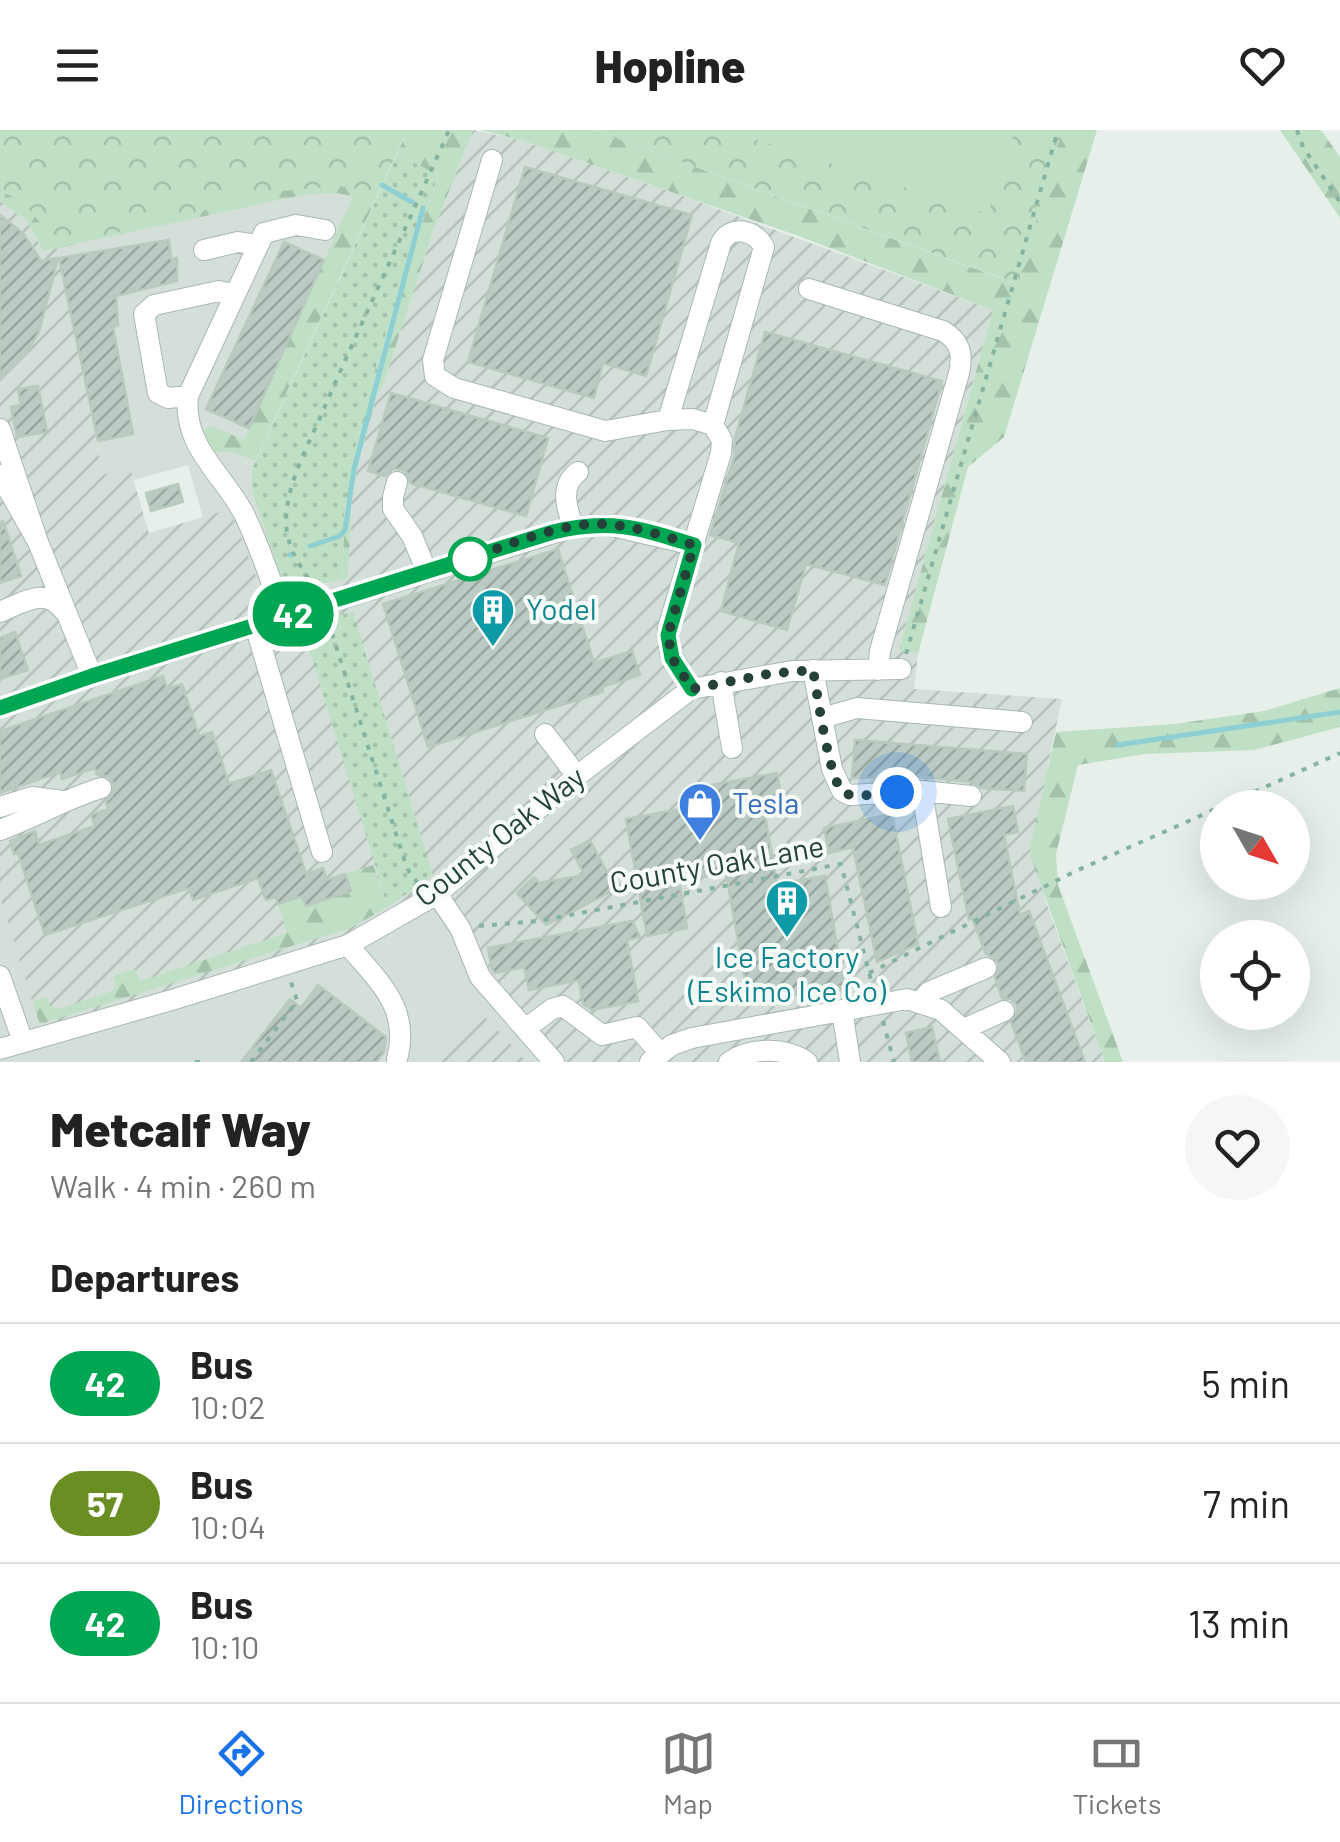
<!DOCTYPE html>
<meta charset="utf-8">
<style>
body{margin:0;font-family:Barlow,sans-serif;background:#f6f6f6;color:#222;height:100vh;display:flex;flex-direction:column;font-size:38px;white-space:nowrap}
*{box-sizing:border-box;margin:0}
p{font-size:32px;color:#767676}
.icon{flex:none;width:55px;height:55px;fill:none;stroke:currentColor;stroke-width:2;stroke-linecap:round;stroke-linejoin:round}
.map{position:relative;height:932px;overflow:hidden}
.details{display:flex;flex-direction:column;background:#fff;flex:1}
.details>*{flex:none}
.badge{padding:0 20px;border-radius:32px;font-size:35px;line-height:65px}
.needle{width:65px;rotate:129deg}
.controls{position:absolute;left:1200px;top:660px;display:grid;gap:20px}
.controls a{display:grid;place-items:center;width:110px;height:110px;border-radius:50%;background:#fff;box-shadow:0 10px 40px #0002;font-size:50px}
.you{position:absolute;width:50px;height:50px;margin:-25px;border:8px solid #fff;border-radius:50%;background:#1a73e8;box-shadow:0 0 0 15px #1a73e833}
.map>.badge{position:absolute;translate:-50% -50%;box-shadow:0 0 0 5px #fff}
h2{padding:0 50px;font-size:38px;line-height:90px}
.round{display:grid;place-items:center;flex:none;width:105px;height:105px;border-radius:52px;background:#f6f6f6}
.overview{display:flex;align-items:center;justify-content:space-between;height:170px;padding:0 50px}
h1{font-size:48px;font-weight:800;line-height:75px}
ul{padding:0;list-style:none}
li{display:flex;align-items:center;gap:30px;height:120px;padding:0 50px;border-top:2px solid #e0e0e0}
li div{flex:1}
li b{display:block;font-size:38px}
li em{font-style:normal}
li .badge{min-width:110px;font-weight:700;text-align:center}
header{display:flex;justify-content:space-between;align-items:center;height:130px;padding:0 50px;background:#fff;font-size:45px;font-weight:800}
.tabs{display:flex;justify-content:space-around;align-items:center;height:140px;border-top:2px solid #e0e0e0;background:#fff;font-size:28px;color:#767676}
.tabs a{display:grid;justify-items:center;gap:5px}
.tabs .active{color:#1a73e8}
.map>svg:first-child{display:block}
.built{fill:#d4dfd9}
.industrial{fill:url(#industrial-furrows)}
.grass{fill:url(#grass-dots)}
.forest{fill:url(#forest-firs)}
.park{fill:url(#park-crowns)}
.garden{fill:#bfe0c5}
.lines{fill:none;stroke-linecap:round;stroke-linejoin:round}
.stream{stroke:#8ecfd4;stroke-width:5}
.building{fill:url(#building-hatch);stroke:#b8c9c0;stroke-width:2.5}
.minor-casing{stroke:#a8b8b1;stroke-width:22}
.path{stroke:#86b3a1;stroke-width:4;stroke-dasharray:5 8;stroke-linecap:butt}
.minor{stroke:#fff;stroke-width:20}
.line-casing{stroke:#fff;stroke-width:22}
.line{stroke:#00a651;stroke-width:15}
.walk{stroke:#244237;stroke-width:10;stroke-dasharray:0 18}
.stop-dot{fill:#fff;stroke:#00a651;stroke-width:5}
.labels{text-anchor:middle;stroke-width:8;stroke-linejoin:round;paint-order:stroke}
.culture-label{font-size:30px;fill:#0d838f;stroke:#f7fbf8;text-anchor:start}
.shop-label{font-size:30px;fill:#366cbe;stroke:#f7fbf8;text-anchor:start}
.street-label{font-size:30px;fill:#244237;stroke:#f7fbf8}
</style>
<header><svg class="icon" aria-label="menu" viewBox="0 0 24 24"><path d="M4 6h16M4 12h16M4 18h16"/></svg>Hopline<svg class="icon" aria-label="heart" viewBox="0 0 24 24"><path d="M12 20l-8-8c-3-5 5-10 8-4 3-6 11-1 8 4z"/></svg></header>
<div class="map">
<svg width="1340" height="932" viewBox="0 0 1340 932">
<defs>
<pattern id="industrial-furrows" width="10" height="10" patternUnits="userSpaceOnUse" patternTransform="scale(2.5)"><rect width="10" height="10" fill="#d4dfd9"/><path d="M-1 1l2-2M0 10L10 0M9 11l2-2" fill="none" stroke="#b6c1bb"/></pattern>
<pattern id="grass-dots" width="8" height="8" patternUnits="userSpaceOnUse" patternTransform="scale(2.5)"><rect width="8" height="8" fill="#bfe0c5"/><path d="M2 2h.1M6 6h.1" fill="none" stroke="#a4c1aa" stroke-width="1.8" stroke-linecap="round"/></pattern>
<pattern id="forest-firs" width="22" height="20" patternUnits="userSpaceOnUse" patternTransform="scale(2.5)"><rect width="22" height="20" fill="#bfe0c5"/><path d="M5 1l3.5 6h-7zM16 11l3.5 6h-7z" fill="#a4c1aa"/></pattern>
<pattern id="park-crowns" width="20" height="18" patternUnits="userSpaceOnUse" patternTransform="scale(2.5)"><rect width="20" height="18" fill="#bfe0c5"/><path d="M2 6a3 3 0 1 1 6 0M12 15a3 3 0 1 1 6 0" fill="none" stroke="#a4c1aa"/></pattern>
<pattern id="building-hatch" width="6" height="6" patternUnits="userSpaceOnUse" patternTransform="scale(2.5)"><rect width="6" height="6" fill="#bbcac3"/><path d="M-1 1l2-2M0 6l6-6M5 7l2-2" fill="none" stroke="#98a69f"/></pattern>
</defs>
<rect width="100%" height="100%" fill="#e6efea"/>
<path class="built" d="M282 61 378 63 252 339V361L286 462 265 470 229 379 203 388 188 335 134 350 129 338 103 346 57 118Z
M437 764 545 922 537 932H0V766L44 906Z"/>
<path class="industrial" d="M473 0 524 11 688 68 993 180 899 520 918 524 914 559 1062 569 1048 635 1044 767 1105 932H537L545 922 480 847 436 764 348 815 43 906 0 766V71L27 91 43 121 57 118 103 345 130 338 149 403 230 379 265 470 348 448 353 354 378 260H381L434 99Z
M475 876 527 932H431Z"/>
<path class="grass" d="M397 24 438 45C405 149 363 256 347 365 342 392 344 422 342 450L286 462 252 361V339Z
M353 482 433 745 388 777 307 512 270 522C280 489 324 489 353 482Z"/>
<path class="forest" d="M408 0H473L434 99 381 261H378L353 354 348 448 342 450C344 419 343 387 348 357 364 253 406 146 438 45L397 24Z
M481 0H594L1017 154 1062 0H1097L1004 307 968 337 918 524 899 520 993 180 793 104 524 11Z
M1280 0H1321L1340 27V88Z
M386 47 255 331 233 322H209L204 300 212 296 244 310 353 66 336 63 302 65 43 121 27 91 0 71V59L186 71Z
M1340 558V597L1254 620 1145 624 1078 635 1056 724 1058 755 1123 932H1105L1029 722 1056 602 1175 594 1264 581Z
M373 735 388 777 350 798 40 894 33 871 47 867 50 876 58 879 113 861 116 855 113 846 135 839 140 851 287 803 278 774 302 766 306 776 350 761 345 744Z"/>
<path class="park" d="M0 0H408L378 63 340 56 282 61 57 118C41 93 29 72 0 61Z
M594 0H1062L1018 154Z"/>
<path class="garden" d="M740 0H1015L988 84 739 4Z"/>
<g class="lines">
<path class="stream" d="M382 55 412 72
M310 416 340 406 345 400 354 339 423 78
M290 425 292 424
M1118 615 1340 582"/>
</g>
<path class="building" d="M525 37 692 85 646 246 603 233 594 268 468 232Z
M0 85 23 103 41 131 58 128 39 202 27 222 0 249Z
M169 110 171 129 177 128V151L116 166 118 195 113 197 133 304 98 311 59 128Z
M284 112 324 130 249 298 206 279Z
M765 202 942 251 885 455 806 434 787 500 721 481 739 413 710 405 734 327 735 308Z
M38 256 47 302 17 307 11 277 21 275 18 259Z
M391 263 548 308 526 386 410 353 407 343 401 339H393L385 346 368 341Z
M178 354 183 372 151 381 146 363Z
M3 391 21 446 0 453V392Z
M558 419 594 533 632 521 640 545 602 557 603 562 428 617 383 474Z
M15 502 28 540 0 549V508Z
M163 546 167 559 182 554 199 606 212 602 229 654 271 640 306 744 323 738 327 750 345 744 351 761 306 776 302 766 278 774 276 767 266 770 258 748 193 770 189 758 45 805 18 723 14 724 10 711 35 701 39 715 95 696 91 685 108 679 106 671 112 666 114 655 109 647 97 645 95 638 62 649 60 642 0 663V601Z
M855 610 1027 624 1024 661 982 658 972 652 923 647 852 648Z
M777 643 783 676 764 680 777 754 825 746 844 856 749 873 726 743 679 751 687 798 647 806 626 689 687 678 684 660Z
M1013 676 1018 702 1004 705 1020 785 1029 781 1085 932H1026L1011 892 1017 883V876L1011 869 1002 868 995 848 999 834 993 827 986 824 972 788 969 790 948 689Z
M892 684 918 814 877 832 853 717 829 723 824 698Z
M590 710 616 759 546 795 517 763 534 747 539 753 585 745 571 720Z
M632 791 640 807 627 810 638 871 592 880 583 874 579 850 529 860 524 837 495 843 492 840 488 818Z
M318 855 386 907 384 922 376 932H241L290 869 301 878Z
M932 897 940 932H912L906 903Z"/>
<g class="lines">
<g class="minor-casing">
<path id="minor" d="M492 30 433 230 435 246 454 258 605 301 668 290
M204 120 238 112 256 115
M809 159 943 201C961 212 963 224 959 243L880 521 878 540
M235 165 264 103 296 95 325 100
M188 266 168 268 158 263 144 184 154 175 219 161 235 165 188 266C182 316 224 345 244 384 260 416 271 453 284 486
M0 299 38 412 0 345
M397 352 393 367V379L412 406 427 442
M573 397C567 378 559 356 578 342
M38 412 92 546
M0 482C24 472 46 456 64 481
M255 495 322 722
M813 540 832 639 842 661 850 665 922 661 941 777
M721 552 732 618
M691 559 670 522 668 498 721 323 722 310 713 295 764 117C755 100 731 94 721 113L668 290 693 289 713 295
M0 578 92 546 573 397 608 395 694 415
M822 588 857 578 1022 592
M545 604 577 646
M922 661 971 666
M0 677 32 667 63 671
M0 700C36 687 65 669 101 658
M437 764 460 798 480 847 554 932
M348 815C378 851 411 878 397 929
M0 846 23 912
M921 871 929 862 986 838
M842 880 850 932
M525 899 552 879 563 876 602 905 637 897 660 923
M964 899 1004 881
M0 919 175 869 348 815 437 764 577 646 691 559 792 541 901 539
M650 932 672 915 692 908 907 869 941 880 1000 932
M729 932C751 917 785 917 807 932"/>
</g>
<path class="path" d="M1297 0 1303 17 1340 72
M316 459C301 438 286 418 286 390 287 351 311 310 326 274 366 182 409 92 449 0
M328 491 404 729 410 744 420 755
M906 524 1058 0
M1219 678 1340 623
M479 796 538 791 841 734 873 858
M869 843 1078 740 1218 678
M883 891 894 932
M195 932H202
M251 932 297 871 291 852"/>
<use href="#minor" class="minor"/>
</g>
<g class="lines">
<g class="line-casing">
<path id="line" d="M0 578 92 546 553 402C610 388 639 398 694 415L668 505 672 528 692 559"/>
</g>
<use href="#line" class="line"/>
<path class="walk" d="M470 429 458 432C499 419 553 395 594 394 627 393 663 406 694 415L668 505 672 528 692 559 768 544 813 540C817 561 829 651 843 662 854 670 884 662 897 662"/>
</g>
<defs>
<g id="building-pin" transform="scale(2.25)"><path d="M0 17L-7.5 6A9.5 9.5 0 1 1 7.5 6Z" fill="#0f9aa8" stroke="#f7fbf8"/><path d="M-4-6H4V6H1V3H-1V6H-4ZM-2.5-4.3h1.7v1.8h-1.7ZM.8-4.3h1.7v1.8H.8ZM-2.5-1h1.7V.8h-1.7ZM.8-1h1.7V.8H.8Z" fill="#fff"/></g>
<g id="shop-pin" transform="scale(2.25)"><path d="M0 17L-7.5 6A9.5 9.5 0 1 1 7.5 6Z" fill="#3f7fe0" stroke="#f7fbf8"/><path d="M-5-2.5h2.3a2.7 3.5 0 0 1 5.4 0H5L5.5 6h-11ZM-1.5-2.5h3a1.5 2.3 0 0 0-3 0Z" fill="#fff"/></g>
</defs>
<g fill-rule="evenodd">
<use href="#building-pin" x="493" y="480"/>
<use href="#shop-pin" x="700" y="674"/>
<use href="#building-pin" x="787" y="771"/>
</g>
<circle class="stop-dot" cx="470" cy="429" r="20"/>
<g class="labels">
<g class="culture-label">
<text x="526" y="490">Yodel</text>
<text x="787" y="838" text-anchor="middle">Ice Factory<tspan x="787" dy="34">(Eskimo Ice Co)</tspan></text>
</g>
<g class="shop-label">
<text x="732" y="684">Tesla</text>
</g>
<g class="street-label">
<text transform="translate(500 707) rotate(-38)" y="10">County Oak Way</text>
<text transform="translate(717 735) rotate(-10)" y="10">County Oak Lane</text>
</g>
</g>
</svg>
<div class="controls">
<a><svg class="needle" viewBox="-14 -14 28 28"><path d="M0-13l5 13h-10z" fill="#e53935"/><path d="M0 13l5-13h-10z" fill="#767676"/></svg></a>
<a><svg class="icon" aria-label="locate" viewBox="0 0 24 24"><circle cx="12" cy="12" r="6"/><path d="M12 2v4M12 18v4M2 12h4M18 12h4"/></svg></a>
</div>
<div class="you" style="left:897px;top:662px"></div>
<b class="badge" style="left:293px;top:484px;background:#00a651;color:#fff">42</b>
</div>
<section class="details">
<div class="overview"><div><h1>Metcalf Way</h1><p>Walk · 4 min · 260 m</p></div><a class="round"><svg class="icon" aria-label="heart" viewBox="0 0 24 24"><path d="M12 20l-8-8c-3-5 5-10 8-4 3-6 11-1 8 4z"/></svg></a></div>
<h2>Departures</h2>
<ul>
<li><span class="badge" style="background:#00a651;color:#fff">42</span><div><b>Bus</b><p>10:02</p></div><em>5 min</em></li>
<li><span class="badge" style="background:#6b8e23;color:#fff">57</span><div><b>Bus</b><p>10:04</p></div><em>7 min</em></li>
<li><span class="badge" style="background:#00a651;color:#fff">42</span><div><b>Bus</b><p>10:10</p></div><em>13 min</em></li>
</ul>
</section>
<nav class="tabs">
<a class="active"><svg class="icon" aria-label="directions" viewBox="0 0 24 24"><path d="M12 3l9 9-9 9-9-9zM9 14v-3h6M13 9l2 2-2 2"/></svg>Directions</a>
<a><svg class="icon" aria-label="map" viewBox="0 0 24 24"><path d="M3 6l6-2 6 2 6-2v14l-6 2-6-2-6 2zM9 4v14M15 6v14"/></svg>Map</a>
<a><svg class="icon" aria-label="tickets" viewBox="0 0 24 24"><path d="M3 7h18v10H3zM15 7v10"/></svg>Tickets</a>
</nav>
